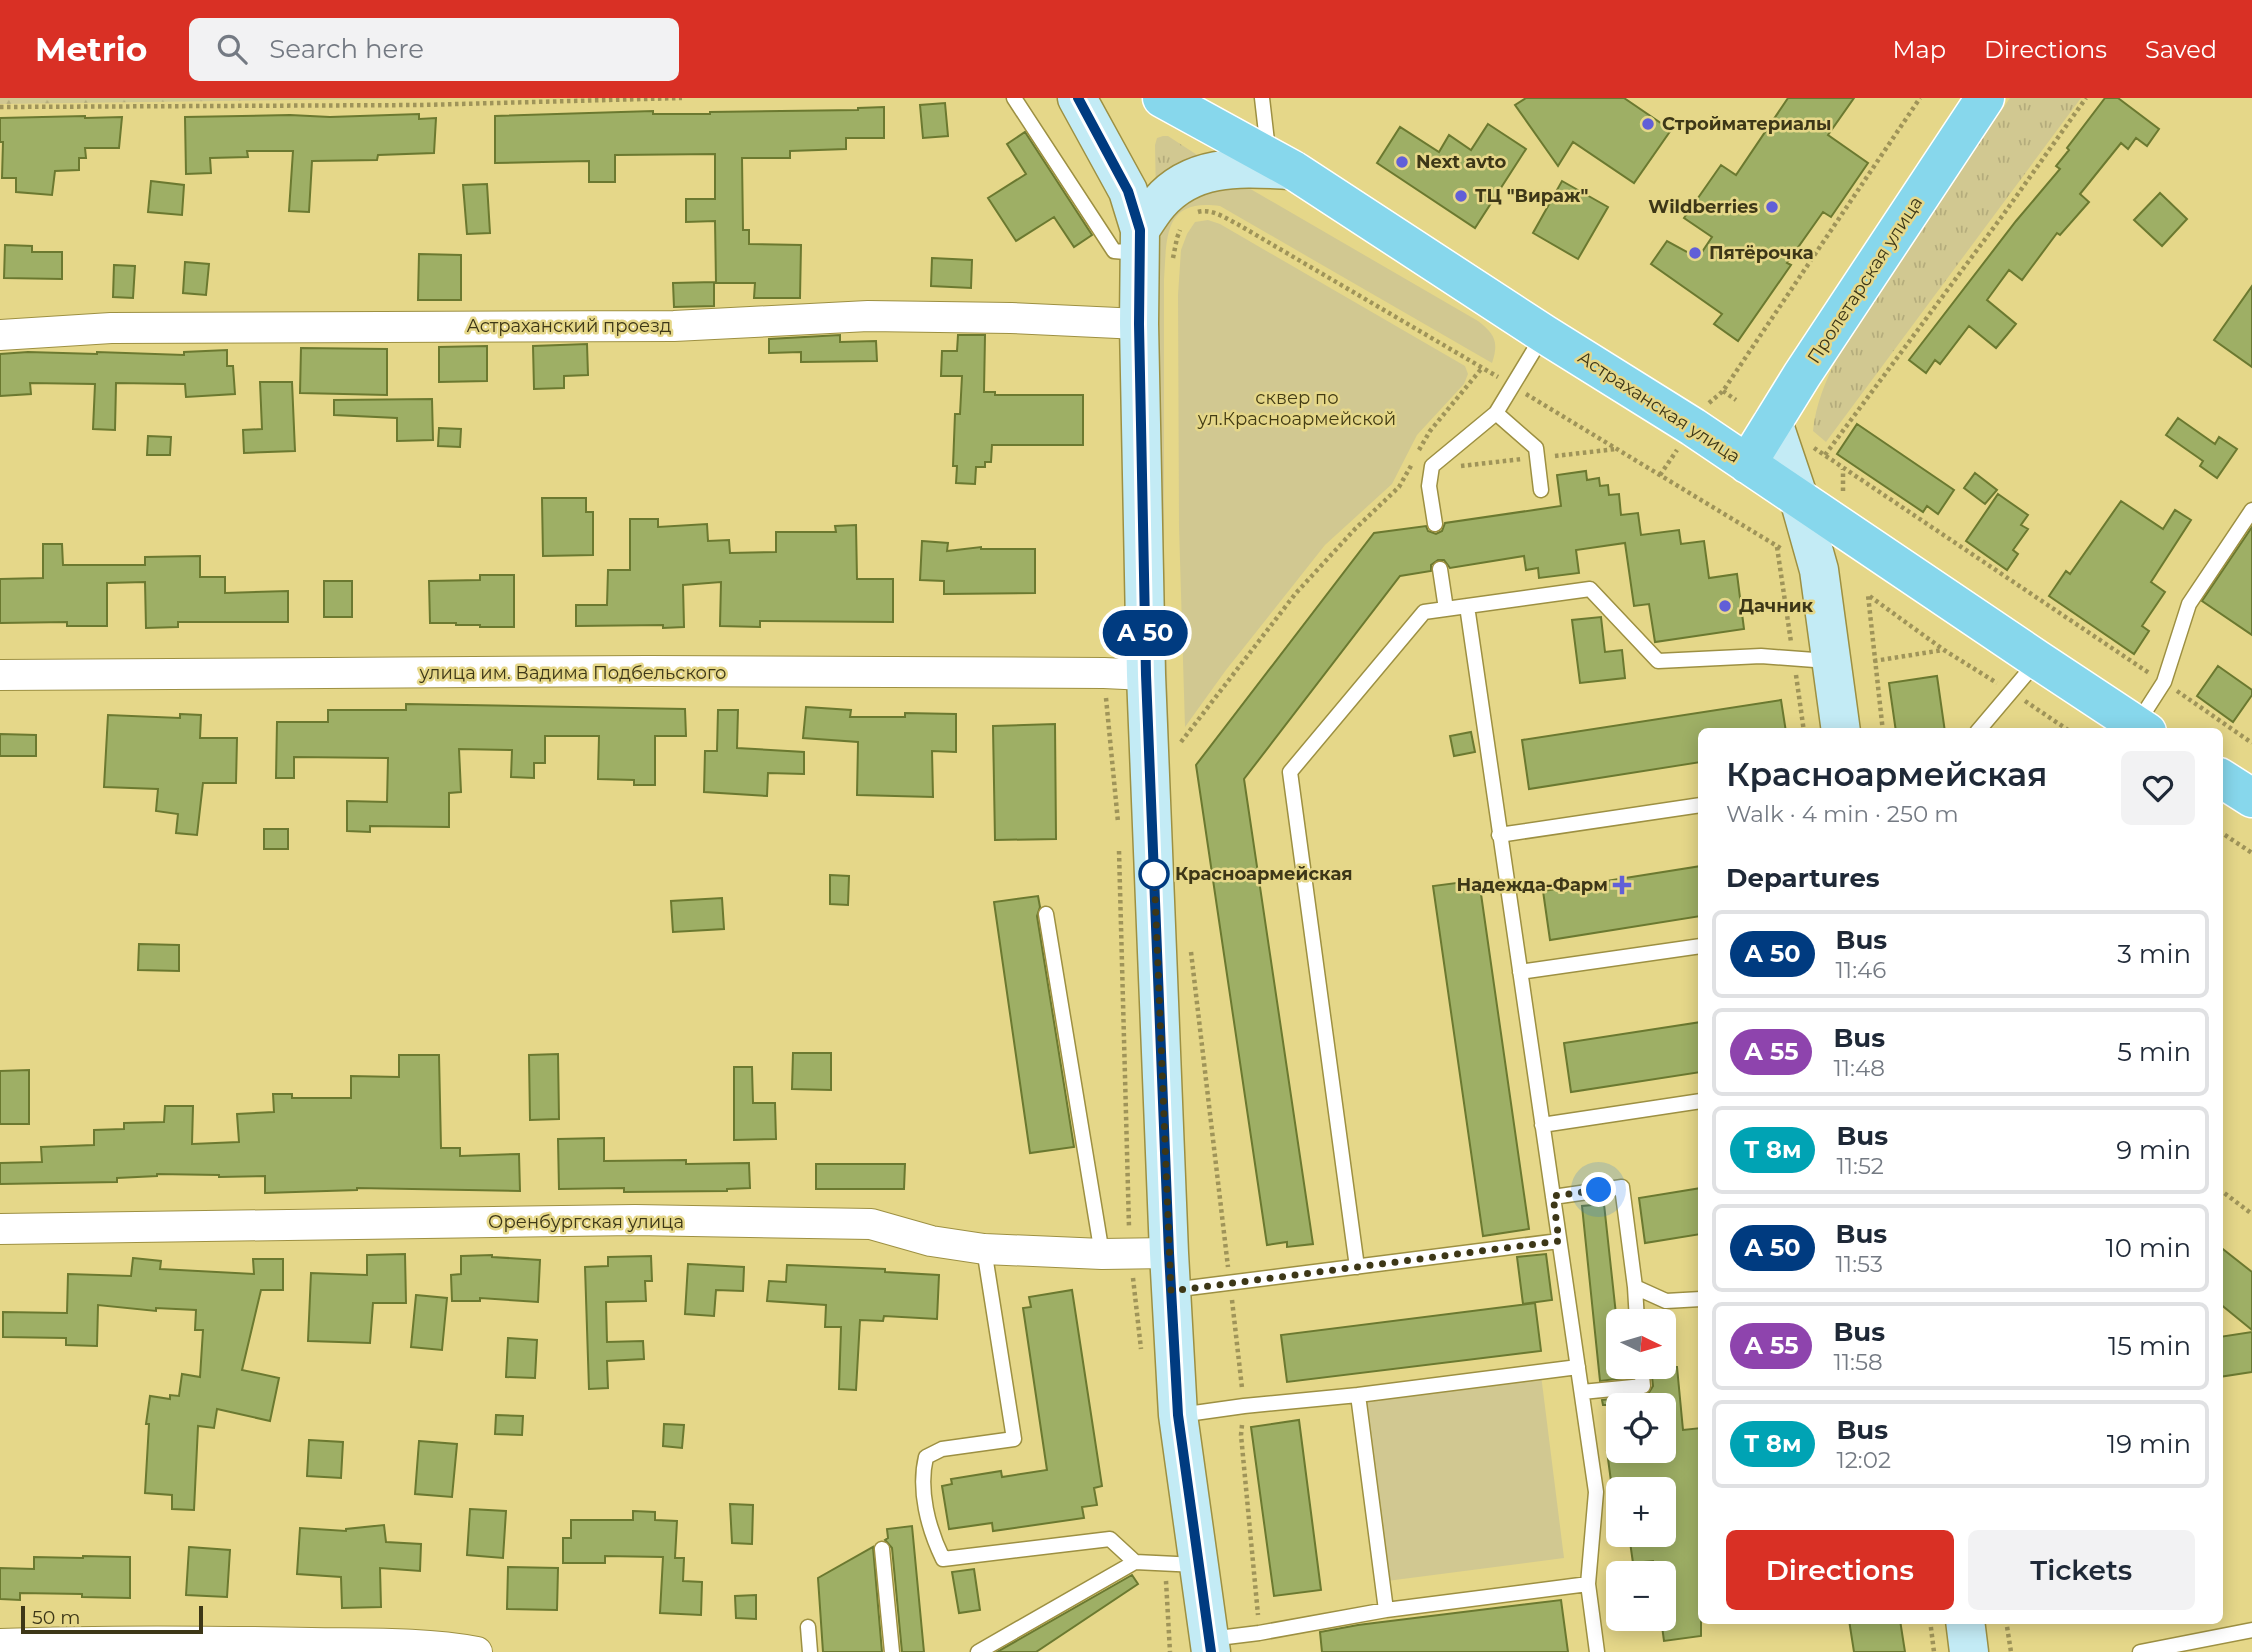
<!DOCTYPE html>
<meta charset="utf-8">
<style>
body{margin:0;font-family:Montserrat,sans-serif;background:#f2f2f3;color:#1f2937;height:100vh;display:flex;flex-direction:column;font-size:26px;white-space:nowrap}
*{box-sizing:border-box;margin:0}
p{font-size:23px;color:#747a83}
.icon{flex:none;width:38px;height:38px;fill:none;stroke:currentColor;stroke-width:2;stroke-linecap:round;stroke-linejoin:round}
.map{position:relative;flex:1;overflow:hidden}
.details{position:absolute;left:1698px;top:630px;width:525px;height:896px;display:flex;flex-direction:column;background:#fff;border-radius:10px;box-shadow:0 4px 18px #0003}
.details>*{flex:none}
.badge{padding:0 14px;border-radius:23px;font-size:24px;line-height:46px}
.needle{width:46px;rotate:95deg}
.controls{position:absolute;left:1606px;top:1211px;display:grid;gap:14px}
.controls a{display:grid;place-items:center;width:70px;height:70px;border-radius:10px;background:#fff;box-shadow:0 4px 18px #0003;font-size:35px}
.scale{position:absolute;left:21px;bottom:18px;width:182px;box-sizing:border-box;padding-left:7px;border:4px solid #3d3717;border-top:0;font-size:19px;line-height:24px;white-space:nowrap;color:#3d3717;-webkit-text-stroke:5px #e5d789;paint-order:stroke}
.you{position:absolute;width:35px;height:35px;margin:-18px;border:5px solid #fff;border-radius:50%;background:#1a73e8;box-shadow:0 0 0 10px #1a73e833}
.map>.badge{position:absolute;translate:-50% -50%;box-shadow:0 0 0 4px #fff}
h2{padding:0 28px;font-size:26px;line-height:63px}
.round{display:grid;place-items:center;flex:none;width:74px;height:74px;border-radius:10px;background:#f2f2f3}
.overview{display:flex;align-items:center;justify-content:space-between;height:119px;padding:0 28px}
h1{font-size:33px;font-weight:600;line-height:52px}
.action{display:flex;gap:14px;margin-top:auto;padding:14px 28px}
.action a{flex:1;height:80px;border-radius:10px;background:#d93025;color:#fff;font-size:28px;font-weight:600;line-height:80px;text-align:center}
.action a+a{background:#f2f2f3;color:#1f2937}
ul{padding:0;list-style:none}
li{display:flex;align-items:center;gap:21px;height:88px;margin:0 14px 10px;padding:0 14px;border:4px solid #e0e1e3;border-radius:10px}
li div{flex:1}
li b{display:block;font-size:26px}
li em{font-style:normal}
li .badge{min-width:77px;font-weight:700;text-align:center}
header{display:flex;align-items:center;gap:42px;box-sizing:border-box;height:98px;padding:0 35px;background:#d93025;color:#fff}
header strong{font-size:33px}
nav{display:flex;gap:38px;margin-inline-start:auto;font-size:24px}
.search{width:490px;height:63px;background:#f2f2f3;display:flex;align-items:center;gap:18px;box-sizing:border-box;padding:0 24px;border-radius:10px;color:#747a83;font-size:26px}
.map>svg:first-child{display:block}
.grass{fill:url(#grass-tufts)}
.forest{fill:url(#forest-firs)}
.green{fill:#d1c891}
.building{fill:#9eaf65;stroke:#6b7930;stroke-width:2}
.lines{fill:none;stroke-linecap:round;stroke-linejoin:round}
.lane-casing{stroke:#9d9042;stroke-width:17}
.street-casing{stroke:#9d9042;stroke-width:32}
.secondary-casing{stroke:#9d9042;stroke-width:41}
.primary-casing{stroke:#fff;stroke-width:41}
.path{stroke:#9f9459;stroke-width:4.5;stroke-dasharray:3.5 3.5;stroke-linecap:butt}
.lane{stroke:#fff;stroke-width:14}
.street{stroke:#fff;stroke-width:30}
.secondary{stroke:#c3ebf5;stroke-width:38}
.primary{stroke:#87d7ec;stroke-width:38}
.line-casing{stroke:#fff;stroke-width:16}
.line{stroke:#003b80;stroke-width:10}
.walk{stroke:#3d3717;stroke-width:7;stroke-dasharray:0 12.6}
.poi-dot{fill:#615fd8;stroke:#e5d789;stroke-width:2.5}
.stop-dot{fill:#fff;stroke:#003b80;stroke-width:3.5}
.labels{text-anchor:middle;stroke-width:5;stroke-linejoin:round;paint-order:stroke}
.poi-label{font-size:18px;font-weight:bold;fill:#3d3717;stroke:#e5d789;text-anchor:start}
.street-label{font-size:18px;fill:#3d3717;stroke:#e5d789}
.park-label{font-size:18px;fill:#433c14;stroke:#e5d789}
.stop-label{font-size:18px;font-weight:bold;fill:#3d3717;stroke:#e5d789;text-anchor:start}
</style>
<header>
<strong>Metrio</strong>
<div class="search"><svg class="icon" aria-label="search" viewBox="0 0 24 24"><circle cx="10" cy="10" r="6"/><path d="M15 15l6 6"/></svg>Search here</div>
<nav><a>Map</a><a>Directions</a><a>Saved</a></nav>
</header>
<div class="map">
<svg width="2252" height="1554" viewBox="0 0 2252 1554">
<defs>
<pattern id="grass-tufts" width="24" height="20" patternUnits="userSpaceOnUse" patternTransform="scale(1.75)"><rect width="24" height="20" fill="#d1c891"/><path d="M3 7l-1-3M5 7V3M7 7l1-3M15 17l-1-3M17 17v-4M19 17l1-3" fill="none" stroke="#b4ac7c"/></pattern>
<pattern id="forest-firs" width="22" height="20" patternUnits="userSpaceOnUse" patternTransform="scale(1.75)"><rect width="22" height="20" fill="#d1c891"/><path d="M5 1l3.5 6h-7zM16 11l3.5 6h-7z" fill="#b4ac7c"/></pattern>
</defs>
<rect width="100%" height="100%" fill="#e5d789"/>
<path class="grass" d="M2010 0H2081L1826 344 1813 333C1818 282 1853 232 1880 189 1921 125 1967 63 2010 0Z
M1163 38H1168L1211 66 1156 100 1155 47 1157 40Z"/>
<path class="forest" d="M0 0H451L0 6Z"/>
<path class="green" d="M1208 87 1247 89 1478 223C1495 236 1499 244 1492 265L1220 108C1163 100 1167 139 1164 182V464L1169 645H1162L1156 143 1169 116Z
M1208 122 1220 126 1465 268 1468 276 1464 286 1417 337 1392 386 1325 447 1226 572 1185 629 1179 429 1178 197 1181 152 1187 136 1195 124Z
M1541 1277 1564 1460 1387 1483 1363 1300Z"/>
<path class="building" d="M1526 0H1624L1671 32 1634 85 1573 44 1558 68 1515 7Z
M1788 0H1854L1828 37 1868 65 1831 119 1823 114 1787 165 1791 167 1738 243 1714 226 1722 216 1651 166 1667 143 1698 160 1712 139 1684 120 1721 67 1736 77Z
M2105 0H2118L2159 31 2147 48 2136 40 2128 51 2121 45 2080 96 2089 104 2060 137 2057 135 2022 182 2009 172 1987 202 2016 226 1996 250 1969 228 1940 266 1935 262 1926 275 1909 262 2016 123 2060 71 2056 68 2069 52 2067 50Z
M945 5 948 38 923 40 920 7Z
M884 9V40H846V51L790 53V60H742L743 132H749V146L801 147 800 200H754L755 185H716L715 123 686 124V101H715V56L615 57V84H589V63L495 65V18L653 13V16H710V14L858 12V10Z
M419 16V21L436 20 434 55 378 57 377 62 312 63 309 114 289 113 293 53H247L248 59 210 60 211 75 186 76 185 19 290 17 330 19Z
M85 18V20L122 19 119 50H85L86 60H79V72L55 73 52 97 16 94V80H2L3 44H0V20Z
M1488 26 1526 51 1475 130 1377 65 1400 29 1439 54 1449 37 1471 52Z
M1025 34 1092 137 1074 149 1054 119 1016 143 988 100 1026 76 1007 46Z
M151 83 184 87 182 117 148 114Z
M1562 83 1608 109 1578 161 1533 135Z
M487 86 490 135 467 136 463 87Z
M2160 95 2187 121 2162 148 2134 122Z
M5 147 32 148V154H62V181L4 180Z
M419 156 461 157V202H418Z
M932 160 972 162 971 190 931 188Z
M185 164 209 166 206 197 183 195Z
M114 167 135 168 133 200 113 199Z
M714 184V208L674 209 673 185Z
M2252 188V269L2214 242Z
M840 237V244L876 243 877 263 801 264V254L769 255V241Z
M958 237H985L984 294H995V297H1083V347H992L991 364H985V369H976L975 386 956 385 957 368H953L955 316H960L962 278H941L942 253H957Z
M587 246 588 277 564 278V290L534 291 533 248Z
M487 248V283L439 284V249Z
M301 250 387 251V297L300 295Z
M227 252V268H233L235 296 186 299 185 286 116 285 115 332 93 331 95 286 30 285 31 296 0 298V256L28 254 97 256V254L184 257V254Z
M260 284H292L295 353 244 355 243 332 262 331Z
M432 301 433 342 397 343V320L334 317V302Z
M2178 320 2215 346 2219 339 2237 351 2217 380 2200 368 2203 363 2166 337Z
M1857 326 1954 392 1938 416 1927 408 1923 414 1837 356Z
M439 330 461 331 460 349 438 348Z
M148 338 171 339 170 357H147Z
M1586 373 1587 382 1599 380 1600 388 1608 387 1609 397 1619 396 1621 417 1638 415 1641 437 1679 432 1681 446 1704 443 1709 480 1737 476 1744 531 1655 544 1649 506 1634 508 1625 445 1576 452 1579 475 1539 480 1538 470 1526 472 1524 458 1450 470 1444 462H1438L1431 467V473L1400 478 1244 681 1313 1146 1287 1149V1144L1267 1147 1196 667 1374 435 1426 428 1428 433 1436 436 1442 433 1445 425 1561 408 1557 377Z
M1975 375 1997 392 1985 406 1964 390Z
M1998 396 2028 417 2021 427 2028 431 2013 452 2018 456 2007 472 1966 443Z
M542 400H586V414H593V457L543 458Z
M2121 403 2163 431 2175 412 2191 422 2151 484 2165 494 2142 528 2149 533 2134 556 2049 498 2066 473 2070 476Z
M630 421H658V429L707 426 708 443 729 442 730 455 776 454V434H836L835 428 856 427 857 481H893V524L760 523V529L720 528 721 484 683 487 684 529 663 530V527L576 528V507H607L608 472H630Z
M2252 429V537L2202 503Z
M922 443 948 445 947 453 981 449V451H1035V495L944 496V483L920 482Z
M43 446H62L63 467H145V459L200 458V479H225V495L288 493V524H178V529L146 530 145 484 107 485V528H67V524L0 525V481L43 480Z
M480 477H514V529H480V527H456V525H430L429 483 480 482Z
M324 483H352V519H324Z
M1601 519 1605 554 1622 552 1625 580 1580 585 1572 522Z
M2218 568 2252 592V597L2233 624 2197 598Z
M1937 578 1945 634H1896L1889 585Z
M1781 602 1786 634H1701V664L1529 691 1522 642Z
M406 606 685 611 686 638H655V687H634V682L598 681 599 638H545V665H534V680L511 679 512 652 459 651 461 694 449 695V729L370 728V734L347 733V703L387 704 388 660 294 659V680H276L277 624H328V612H406Z
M806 609 851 612 850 619H905V615L956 616V654L932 653 933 699 857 697 858 644 803 640Z
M718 612H738L737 650 804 654V676L768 675 767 698 704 694 705 653H717Z
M180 616 201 617 200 640H237L236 685H203L197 737 176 735 178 716 156 713 158 691 104 689 108 617 180 620Z
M1055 626 1056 741 995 742 993 628Z
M1471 634 1475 654 1454 658 1450 638Z
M0 636 36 637V658H0Z
M264 731H288V751H264Z
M1701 768V818L1550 842 1543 793Z
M830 777 849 778 848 807 830 806Z
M1479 782 1529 1131 1483 1138 1433 788Z
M1038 798 1040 809 1037 818 1074 1049 1030 1055 994 804Z
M722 800 724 831 673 834 671 803Z
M139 846 179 847V873L138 872Z
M1701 924V974L1571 994 1564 945Z
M793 955H831V992L792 991Z
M558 956 559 1021 530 1022 529 957Z
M399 957H439L441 1050H460V1058L519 1056 520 1093 357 1090V1092L265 1095V1078L219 1079V1077L157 1076V1078L117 1080V1084L0 1086V1065L42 1064 41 1049 94 1047V1032L124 1031V1025L164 1024 165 1008H193L192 1046 239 1044 237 1016 274 1014 273 996H292V1000H351V978L399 979Z
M734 969H752L753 1005H775L776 1041 734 1042Z
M29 972V1026H0V973Z
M604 1040V1063L686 1062V1066L749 1065 750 1090 727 1091V1093L624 1094V1090L559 1091 558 1041Z
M816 1066H905L904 1091H816Z
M1701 1090V1136L1645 1145 1639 1100Z
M1604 1106 1619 1244V1269H1632V1279L1600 1283 1582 1108Z
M2219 1148 2252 1174V1232L2219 1205Z
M405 1156 406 1205H373L370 1245 308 1243 311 1175 367 1177V1157Z
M1546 1156 1552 1202 1523 1206 1517 1159Z
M492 1157V1159L540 1162 538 1204 480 1200V1203H452L451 1177 461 1176V1158Z
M651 1158 652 1183H645L646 1203 606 1204 607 1244 643 1243 644 1261 607 1263 608 1290 589 1291 585 1169 608 1168V1159Z
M133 1160 161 1163 160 1171 254 1176 253 1161H283V1192H261L242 1272 279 1280 270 1323 217 1311 214 1330 198 1328 194 1412 172 1411V1397L145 1395 149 1326H146L150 1298 170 1301V1297L179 1298 182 1276 200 1279 203 1232H195L196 1212 156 1210V1213L98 1207 97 1248 66 1247V1240L3 1239V1214L67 1215 68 1176 131 1178Z
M688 1166 744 1169 743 1193 716 1192 714 1218 685 1216Z
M787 1167 885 1171V1174L939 1177 937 1221 884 1218 883 1223 860 1222 856 1292 839 1291 841 1229H825L826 1207 767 1203 769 1183 786 1184Z
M1072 1192 1102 1388 1094 1390 1097 1407 1082 1409 1084 1420 993 1433 992 1425 949 1431 942 1388 952 1386 951 1381 1001 1373 1002 1379 1047 1372 1023 1210 1031 1209 1029 1199Z
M416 1197 447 1200 442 1252 411 1249Z
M1535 1205 1541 1253 1287 1284 1281 1237Z
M2252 1234V1274L2219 1279V1239Z
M508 1240 537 1242 535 1280 506 1279Z
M1651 1269H1677L1683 1332 1701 1330V1538L1664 1543 1661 1521H1664V1475H1654L1653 1463 1633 1465 1629 1437H1664V1391H1612L1607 1353H1664V1307H1603L1602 1302 1648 1296 1653 1288Z
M496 1317 523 1318 522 1337 495 1336Z
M1299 1322 1321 1492 1274 1498 1251 1329Z
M664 1326 684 1327 682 1350 663 1348Z
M309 1342 343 1344 341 1380 307 1378Z
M419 1343 457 1346 452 1399 415 1396Z
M730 1406 753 1407 752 1446 732 1445Z
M470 1411 506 1413 503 1460 467 1457Z
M633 1413 655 1414V1422L677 1423 675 1460H684L683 1483 702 1484 701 1517 660 1515 663 1459 605 1458V1465H563V1440H571V1422H633Z
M384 1427 386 1444 421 1446 420 1473 380 1470 381 1509 342 1510 341 1479 297 1476 300 1430 346 1433V1431Z
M912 1428 924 1554H902L892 1450 885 1442 888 1440 887 1431Z
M189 1449 230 1452 227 1499 186 1497Z
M873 1449 882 1554H823L818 1480Z
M83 1458 130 1459V1500L82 1499V1496L20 1495V1502L0 1501V1470L34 1471V1459L83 1460Z
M508 1469 558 1470 557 1512 507 1511Z
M974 1471 980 1512 959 1515 952 1474Z
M1132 1477 1138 1486 1036 1554H997Z
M756 1497V1521L736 1520 735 1498Z
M1561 1502 1568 1554H1322L1320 1534 1358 1527Z
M1849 1522H1900L1905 1554H1854Z"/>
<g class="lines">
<g class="lane-casing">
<path id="lane" d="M1014 0 1114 153 1137 155
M1262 0 1268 52
M1541 392 1536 350 1496 315 1542 239
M1435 426 1429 388 1432 368 1496 315
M1440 471 1446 511
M1467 508 1596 1394 1588 1486 1597 1554
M2137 626 2164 584 2189 506 2252 412
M1977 634 2038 562
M1499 737 1701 707
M1046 816 1102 1156
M1520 874 1701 848
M1542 1027 1701 1003
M1553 1099 1622 1089 1635 1189 1666 1203 1701 1201
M984 1151 1014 1341 942 1351 926 1359C918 1392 928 1430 943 1461L1110 1441 1135 1464
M1357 1169 1290 674 1424 514 1590 491 1658 563 1761 558 1828 563
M1635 1189 1637 1223
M1172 1192 1559 1143
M1582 1294 1643 1288 1641 1269
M1358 1297 1578 1269
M1180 1317 1244 1308 1358 1297 1386 1512
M882 1451 892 1554
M808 1529 810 1554
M1210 1541 1259 1535 1386 1512 1588 1486
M978 1554 1135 1464 1197 1467
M2140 1554 2252 1532"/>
</g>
<g class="street-casing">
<path id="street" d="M0 237 111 230 674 228 868 218 1011 220 1139 226
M0 577 648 573 1104 575 1146 577
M0 1131 635 1122 871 1126 931 1143 984 1151 1102 1156 1169 1155
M0 1546C104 1542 207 1543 311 1545 366 1546 423 1544 477 1554"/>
</g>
<g class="secondary-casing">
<path id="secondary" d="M1077 0 1128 93 1140 132 1139 226 1146 577 1169 1155 1178 1317 1211 1554
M1140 132C1146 123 1152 113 1159 105 1194 64 1245 70 1293 72
M1773 324 1799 401 1819 472 1841 634
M1965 1522 1969 1554"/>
</g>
<g class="primary-casing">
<path id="primary" d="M1162 0 1293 72 1544 236 1693 329 2038 562 2147 634
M1747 366 1802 277 1985 0
M2219 679 2252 700"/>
</g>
<path class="path" d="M0 9 422 7 682 0
M1198 114C1212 110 1227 121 1239 127L1498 279
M1173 160 1177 140 1180 132
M1723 293 1736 302
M1526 296 1782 451
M1709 305 1723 293 1920 0
M1814 350 2149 575
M1419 352 1430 333 1482 270
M1825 357 2003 117 2086 0
M1555 358 1616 351
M1461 368 1522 361
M1660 377 1677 352
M1843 393V371
M1777 449 1791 544
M1874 563 1943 552
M1796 577 1804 634
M2177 593 2252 645
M1106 600 1118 724
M2025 603 2071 634
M1883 634 1868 497 1944 552 1997 585
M1181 644 1296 495 1355 431 1399 389 1412 366
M2219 733 2252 755
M1119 753 1129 1129
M1191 854 1228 1169
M2219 1091 2252 1116
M1133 1180 1141 1251
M1232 1202 1242 1290
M1242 1327 1241 1337 1258 1517
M1166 1483 1170 1554
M1930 1522 1934 1554
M2006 1522 2011 1554"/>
<use href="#lane" class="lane"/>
<use href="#street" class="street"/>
<use href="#secondary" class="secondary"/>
<use href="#primary" class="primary"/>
</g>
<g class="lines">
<g class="line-casing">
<path id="line" d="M1078 0 1128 93 1140 132 1139 226 1146 577 1169 1155 1178 1317 1211 1554"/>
</g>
<use href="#line" class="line"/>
<path class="walk" d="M1154 776V770L1171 1193 1559 1143 1553 1098 1599 1092"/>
</g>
<g class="poi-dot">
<circle cx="1648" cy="26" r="7"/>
<circle cx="1402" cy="64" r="7"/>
<circle cx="1461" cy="98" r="7"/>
<circle cx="1772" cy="109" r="7"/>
<circle cx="1695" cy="155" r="7"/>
<circle cx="1725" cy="508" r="7"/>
<path d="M1618.5 776.5h7v7h7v7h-7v7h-7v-7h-7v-7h7z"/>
</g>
<circle class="stop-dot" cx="1154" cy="776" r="14"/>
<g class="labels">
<g class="poi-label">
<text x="1662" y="32">Стройматериалы</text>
<text x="1416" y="70">Next avto</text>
<text x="1475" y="104">ТЦ "Вираж"</text>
<text x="1758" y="115" text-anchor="end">Wildberries</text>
<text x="1709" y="161">Пятёрочка</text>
<text x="1739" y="514">Дачник</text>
<text x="1608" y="793" text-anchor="end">Надежда-Фарм</text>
</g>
<g class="street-label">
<text transform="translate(1865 182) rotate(-57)" y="6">Пролетарская улица</text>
<text x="569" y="234">Астраханский проезд</text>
<text transform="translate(1659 309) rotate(33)" y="6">Астраханская улица</text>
<text x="573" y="581">улица им. Вадима Подбельского</text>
<text x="586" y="1130">Оренбургская улица</text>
</g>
<g class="park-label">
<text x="1297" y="306">сквер по<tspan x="1297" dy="21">ул.Красноармейской</tspan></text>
</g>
<g class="stop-label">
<text x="1175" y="782">Красноармейская</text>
</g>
</g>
</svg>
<div class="controls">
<a><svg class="needle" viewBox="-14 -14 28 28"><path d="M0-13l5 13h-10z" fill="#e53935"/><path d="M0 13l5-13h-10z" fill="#747a83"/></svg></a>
<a><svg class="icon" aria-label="locate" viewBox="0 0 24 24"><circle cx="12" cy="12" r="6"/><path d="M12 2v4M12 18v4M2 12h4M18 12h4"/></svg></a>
<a>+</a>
<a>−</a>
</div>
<div class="scale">50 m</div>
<div class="you" style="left:1599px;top:1092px"></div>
<b class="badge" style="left:1145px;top:535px;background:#003b80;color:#fff">А 50</b>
<section class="details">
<div class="overview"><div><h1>Красноармейская</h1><p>Walk · 4 min · 250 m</p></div><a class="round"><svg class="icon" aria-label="heart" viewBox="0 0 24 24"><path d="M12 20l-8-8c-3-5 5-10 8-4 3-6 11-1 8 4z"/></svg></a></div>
<h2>Departures</h2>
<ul>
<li><span class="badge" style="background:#003b80;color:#fff">А 50</span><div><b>Bus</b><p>11:46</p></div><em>3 min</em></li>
<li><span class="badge" style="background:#8e44ad;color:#fff">А 55</span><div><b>Bus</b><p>11:48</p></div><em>5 min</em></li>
<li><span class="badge" style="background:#00a3b4;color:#fff">Т 8м</span><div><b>Bus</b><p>11:52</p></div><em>9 min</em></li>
<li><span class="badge" style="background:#003b80;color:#fff">А 50</span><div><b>Bus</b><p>11:53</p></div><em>10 min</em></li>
<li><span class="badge" style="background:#8e44ad;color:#fff">А 55</span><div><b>Bus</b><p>11:58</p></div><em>15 min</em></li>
<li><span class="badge" style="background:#00a3b4;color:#fff">Т 8м</span><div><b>Bus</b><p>12:02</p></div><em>19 min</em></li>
</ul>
<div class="action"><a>Directions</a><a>Tickets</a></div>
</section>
</div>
